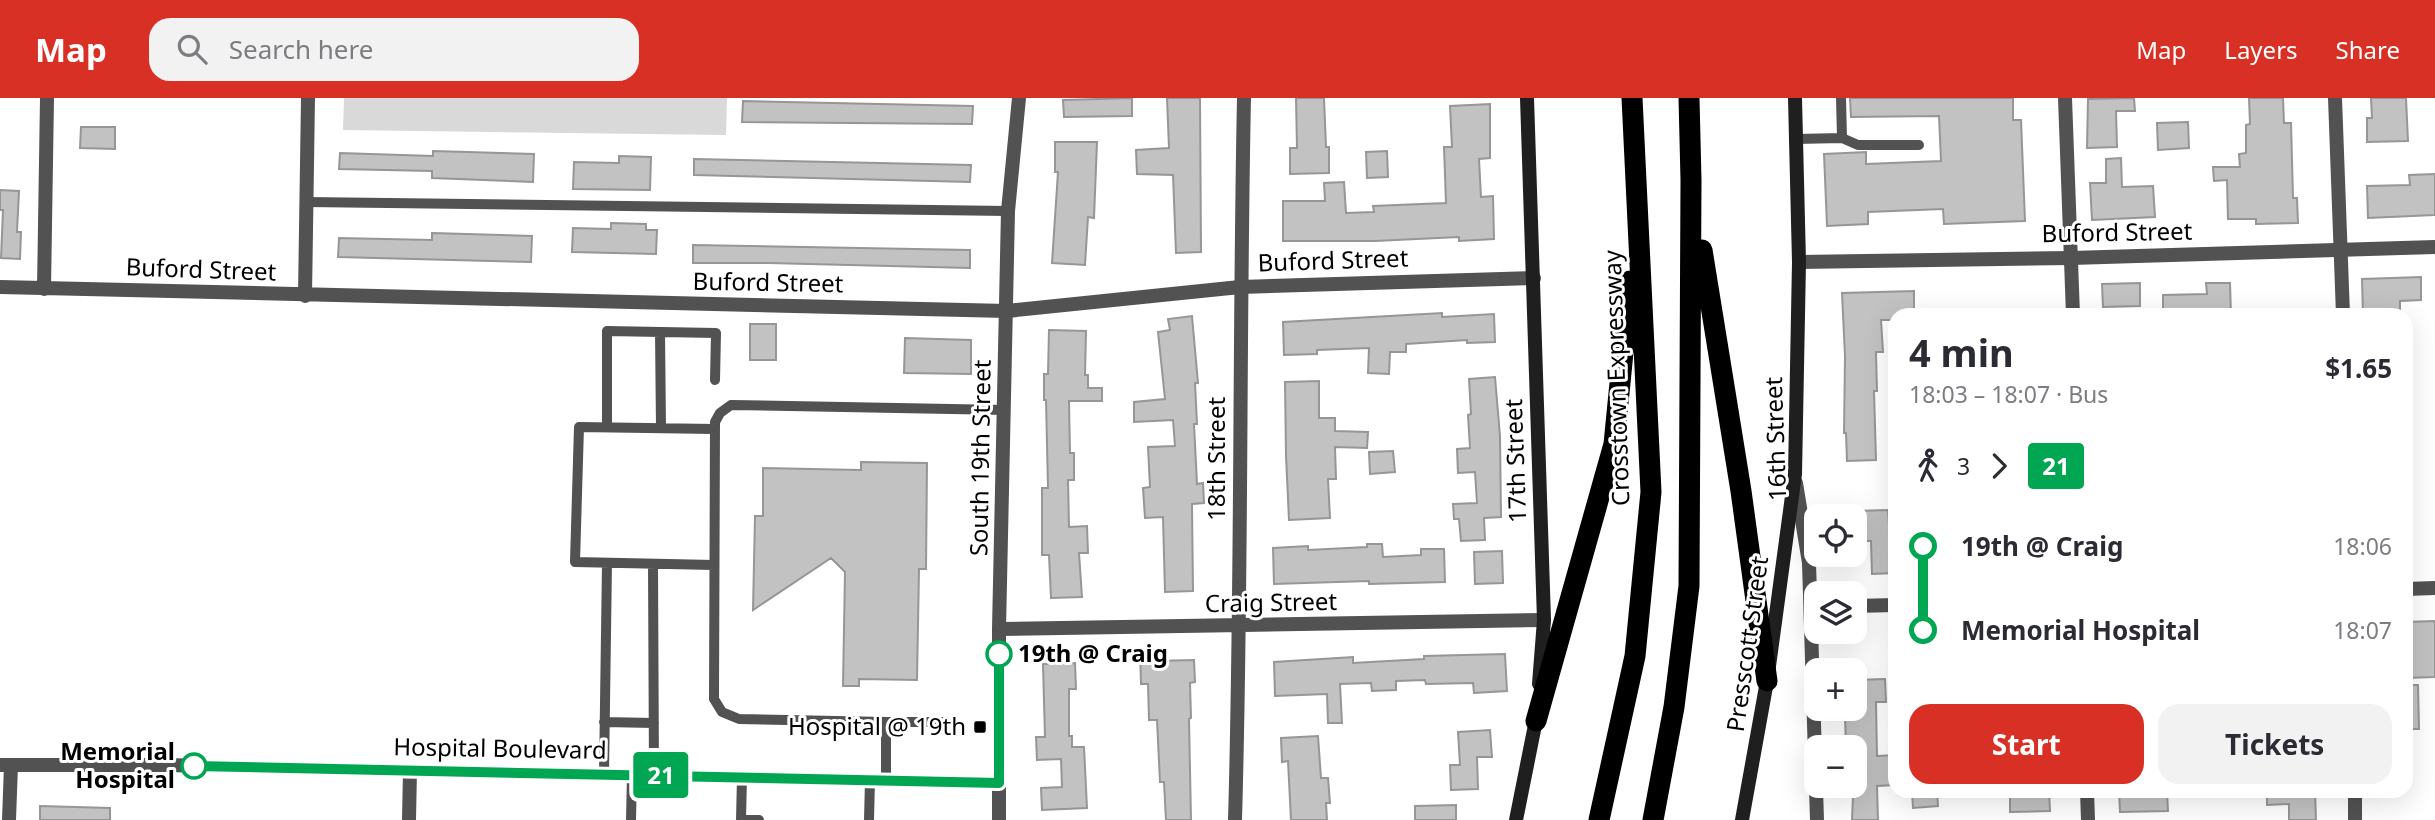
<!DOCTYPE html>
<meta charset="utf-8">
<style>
body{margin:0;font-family:"Noto Sans",sans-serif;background:#f2f2f3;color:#2b2b33;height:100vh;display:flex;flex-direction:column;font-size:26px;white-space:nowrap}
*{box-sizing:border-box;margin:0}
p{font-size:23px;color:#7c7c81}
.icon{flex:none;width:38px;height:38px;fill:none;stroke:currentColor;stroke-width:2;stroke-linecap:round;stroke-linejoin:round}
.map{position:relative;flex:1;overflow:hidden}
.panel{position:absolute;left:1888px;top:210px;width:525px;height:490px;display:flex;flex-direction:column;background:#fff;border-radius:21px;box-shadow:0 7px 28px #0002}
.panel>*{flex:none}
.badge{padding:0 14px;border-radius:5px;font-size:24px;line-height:46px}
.fabs{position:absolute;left:1804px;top:406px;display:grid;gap:14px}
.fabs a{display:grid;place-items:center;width:63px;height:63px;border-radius:14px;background:#fff;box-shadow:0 7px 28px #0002;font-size:35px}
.map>.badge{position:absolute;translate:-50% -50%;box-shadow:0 0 0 4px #fff}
.legs{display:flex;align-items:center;gap:10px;height:77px;padding:0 21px;font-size:23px}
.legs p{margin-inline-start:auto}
.summary{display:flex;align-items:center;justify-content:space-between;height:119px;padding:0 21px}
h1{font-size:38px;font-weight:700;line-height:52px}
.action{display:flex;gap:14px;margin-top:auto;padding:14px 21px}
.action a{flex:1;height:80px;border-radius:21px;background:#d93025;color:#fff;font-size:28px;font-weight:700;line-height:80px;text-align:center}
.action a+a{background:#f2f2f3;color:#2b2b33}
ul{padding:0 21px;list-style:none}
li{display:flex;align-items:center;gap:24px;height:84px;font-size:26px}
li i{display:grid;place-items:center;width:10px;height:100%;margin:0 9px;background:currentColor}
li i::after{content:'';width:18px;height:18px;margin:-9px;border:5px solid;border-radius:50%;background:#fff}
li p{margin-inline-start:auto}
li:first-child i{background:linear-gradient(#0000 50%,currentColor 0)}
li:last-child i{background:linear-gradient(currentColor 50%,#0000 0)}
header{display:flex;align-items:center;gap:42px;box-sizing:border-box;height:98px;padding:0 35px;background:#d93025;color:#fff}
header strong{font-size:33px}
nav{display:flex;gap:38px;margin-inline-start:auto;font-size:24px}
.search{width:490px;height:63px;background:#f2f2f3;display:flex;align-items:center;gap:18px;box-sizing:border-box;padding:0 24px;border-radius:21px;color:#7c7c81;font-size:26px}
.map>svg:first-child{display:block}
.green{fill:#d9d9d9}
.building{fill:#c2c2c2;stroke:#969696;stroke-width:2}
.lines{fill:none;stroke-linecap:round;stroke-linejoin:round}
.service{stroke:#525252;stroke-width:10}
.minor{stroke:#525252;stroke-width:14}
.tertiary{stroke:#525252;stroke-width:14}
.secondary{stroke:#1f1f1f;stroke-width:14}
.motorway{stroke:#000;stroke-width:21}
.line-1-casing{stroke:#fff;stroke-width:16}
.line-1{stroke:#00a651;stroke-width:10}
.stop-1-dot{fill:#fff;stroke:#00a651;stroke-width:3.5}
.poi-dot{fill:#000;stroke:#fff;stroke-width:2.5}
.labels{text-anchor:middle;stroke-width:6;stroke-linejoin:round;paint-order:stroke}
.street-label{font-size:24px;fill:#000;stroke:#fff}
.stop-label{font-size:24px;font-weight:bold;fill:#000;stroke:#fff;text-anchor:start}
.poi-label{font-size:24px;fill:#000;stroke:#fff;text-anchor:end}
</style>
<header>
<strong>Map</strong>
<div class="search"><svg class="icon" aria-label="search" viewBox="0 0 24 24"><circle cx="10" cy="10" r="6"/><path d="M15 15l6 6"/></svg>Search here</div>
<nav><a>Map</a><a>Layers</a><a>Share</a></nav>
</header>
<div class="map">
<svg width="2435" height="722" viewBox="0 0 2435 722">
<rect width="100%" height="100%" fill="#fff"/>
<path class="green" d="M344 0H727L726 37 343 32Z"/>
<path class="building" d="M1132 0V18L1064 19 1063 2Z
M1167 0H1200L1201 154 1176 155 1173 77 1137 76 1136 52 1169 50Z
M1296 0H1324L1326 49H1329V75L1290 76V50H1297Z
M1850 0H2013V22H2021L2025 123 1944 126 1943 111 1868 114V126L1827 128 1824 56 1866 54V66L1941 63 1939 18 1851 19Z
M2134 0 2135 13H2116L2117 49 2087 50 2088 1Z
M2249 0H2283L2284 25H2291L2293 100H2297L2298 125 2256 126V121H2228L2227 82 2214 83 2213 69H2240L2239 56 2246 55V27L2250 26Z
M2371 0H2406L2408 43 2367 44V20H2372Z
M743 3 973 8 972 26 742 24Z
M1490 6V60L1479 61 1481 99 1493 98 1494 141 1459 143V139L1375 143H1283V103H1325L1324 85 1344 84 1346 115 1374 114 1373 108 1446 105 1444 49H1452L1450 8Z
M2188 24 2189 50 2158 52 2157 25Z
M81 29H115V51L80 50Z
M1055 44H1097L1094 120 1088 119 1085 167 1052 165 1058 74H1055Z
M433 53 534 56 533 84 432 80V73L339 71 340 55 433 58Z
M1387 53 1388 79 1367 80 1366 54Z
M619 58 651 59 650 92 573 91 574 64 619 65Z
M2121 60 2122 89 2153 88 2155 119 2092 122 2090 85H2106V61Z
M694 61 971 67 970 84 694 77Z
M2435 76V117L2368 120 2367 88 2410 87 2409 77Z
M0 92 19 93 17 134H21L20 161 1 160 3 112H0Z
M611 125 646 126V132H657L656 156 572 154 573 130 611 131Z
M432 135 532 138 531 164 338 159 339 140 432 142Z
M693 147 970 152V170L768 165H693Z
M2421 179V202L2400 203V217H2363L2362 181Z
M2140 185V208L2103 209 2102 186Z
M2206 185H2230L2231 217H2207V214L2163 216V197L2207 196Z
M1914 193V217H1895V222H1881L1883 254H1876L1877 293H1874L1876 362 1847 363 1846 335H1844L1845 258 1842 195Z
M1442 215V219L1494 216 1495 244 1467 245V242L1406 246V254H1390L1389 276 1368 275 1369 250 1317 252V256L1284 257 1283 224Z
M1192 218 1198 285H1195L1197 326H1194L1197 386 1203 385 1204 405 1192 406 1193 493 1165 494 1163 419 1145 420 1143 390 1150 389 1148 349 1175 348 1173 322 1134 324V304L1165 301 1158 234 1170 232 1168 221Z
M750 226H776V262H750Z
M1049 232 1086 233 1085 277H1088V290H1102V303H1069L1070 355H1074V382H1068L1069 429 1087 428 1088 455H1079L1082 499 1051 500 1049 457H1042V390H1048L1046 302H1044V276H1048Z
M905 240 971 242V276L904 275Z
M1495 279 1500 338 1501 419 1484 420 1485 442 1461 443 1459 421H1454L1453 406 1477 405 1475 374 1458 375 1457 351 1470 350 1468 317 1471 316 1469 281Z
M1319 283V320H1335V333L1368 334 1367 350 1335 349 1336 381H1328L1330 420 1289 422 1286 358 1285 284Z
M1393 353 1395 374 1370 376 1369 354Z
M861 364 927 365 926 471H919L917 582 859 581V588H843L845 474 831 460 753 512 755 418H763V370L861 372Z
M1888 412 1889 427H1895V475L1872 476 1871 443H1855V413Z
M1367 446H1382L1383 459 1421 457V451H1444L1445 484 1369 486V483L1274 486 1273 450 1308 448V452L1367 449Z
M1502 453 1503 485 1475 486 1474 454Z
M2435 523V579L2406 580V524Z
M1140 552H1154V563L1194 562 1195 584 1190 585 1191 620 1189 621 1191 722H1166L1164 684H1160L1157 622H1149L1148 586H1141Z
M1505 556 1507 593 1474 595 1473 585 1426 586 1425 582 1396 583V592L1372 593 1371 585 1340 586 1342 625H1328L1327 596 1275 598 1274 564 1353 559V565L1424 561V558Z
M1075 565 1076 591H1069V638H1072V649H1084L1087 710 1042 712 1041 690 1062 689 1061 661 1037 662 1036 639H1045L1043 566Z
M1885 581 1886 604H1876L1877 658 1895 657V687L1877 688 1878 722H1852L1855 649H1846L1845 619H1855V582Z
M2406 587H2418L2419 631H2406Z
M1490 632 1492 659H1477L1478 691 1451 692 1450 667H1460L1458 634Z
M1318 638 1321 680H1328L1330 705H1326L1327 722H1291L1288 663 1282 664 1281 640Z
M1912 693H1937L1938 708 1913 710Z
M2010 693H2049L2050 713 2010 714Z
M2119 693H2167L2168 713 2120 714Z
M2267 693H2315L2316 722H2289V706L2267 707Z
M1456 707V722H1415V708Z
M40 708 110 710V722H40Z"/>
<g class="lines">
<path class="service" d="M1841 0 1842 40
M1796 41 1842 40 1858 47H1919
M306 104 1008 113
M660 234 661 330
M607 329V233L716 235 715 282
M653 466 654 677
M714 467 575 464 579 329 715 331
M604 624 654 625
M886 624H944
M604 676 607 465
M742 679 741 722H759
M886 683V624L739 621 722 614 714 601 715 324 720 315 731 307 1005 312
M631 722 632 677
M869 722 870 682"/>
<path class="minor" d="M2065 0 2073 217
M2335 0 2343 217
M0 189 1007 213 1240 189 1534 180
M44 191 47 0
M305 198 308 0
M1796 385 1809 465 1817 722
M2406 491 2435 490
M1855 508 1895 507
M999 531 1544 522
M0 667H164L999 685
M2087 693 2088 722
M2355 693V722
M9 722 11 667
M409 722 410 672
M1235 722C1242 481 1239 241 1244 0"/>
<path class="tertiary" d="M1799 164 2071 160 2435 149
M999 722V531L1008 113 1019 0"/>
<path class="secondary" d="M1527 0 1544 522 1539 586
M1516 722 1537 617
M1742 722 1767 583 1795 376 1799 164 1795 0"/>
<path class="motorway" d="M1702 152 1741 393 1767 583
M1536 623 1614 346 1630 183
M1599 722 1635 558 1651 394 1632 0
M1653 722 1674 609 1689 488 1691 82 1689 0"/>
</g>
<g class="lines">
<g class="line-1-casing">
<path id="line-1" d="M194 668 999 685V556"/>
</g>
<use href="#line-1" class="line-1"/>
</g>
<g class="stop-1-dot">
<circle cx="999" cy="556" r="12"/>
<circle cx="194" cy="668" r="12"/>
</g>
<rect class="poi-dot" x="973" y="622" width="14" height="14" rx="3.5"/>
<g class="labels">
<g class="street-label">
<text transform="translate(2117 135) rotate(-1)" y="8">Buford Street</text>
<text transform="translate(1333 163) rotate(-2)" y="8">Buford Street</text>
<text transform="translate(201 172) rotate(2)" y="8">Buford Street</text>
<text transform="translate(768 185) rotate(1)" y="8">Buford Street</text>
<text transform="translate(1617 280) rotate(-92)" y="8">Crosstown Expressway</text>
<text transform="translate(1776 341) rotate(-92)" y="8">16th Street</text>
<text transform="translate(981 360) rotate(-89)" y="8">South 19th Street</text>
<text transform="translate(1217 361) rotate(-90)" y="8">18th Street</text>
<text transform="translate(1516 363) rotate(-92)" y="8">17th Street</text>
<text transform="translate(1271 505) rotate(-1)" y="8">Craig Street</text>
<text transform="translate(1748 546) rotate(-82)" y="8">Presscott Street</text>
<text transform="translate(500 651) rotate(1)" y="8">Hospital Boulevard</text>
</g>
<g class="stop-label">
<text x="1018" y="564">19th @ Craig</text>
<text x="175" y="662" text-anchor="end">Memorial<tspan x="175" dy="28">Hospital</tspan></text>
</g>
<g class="poi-label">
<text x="966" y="637">Hospital @ 19th</text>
</g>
</g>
</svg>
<div class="fabs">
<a><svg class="icon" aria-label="locate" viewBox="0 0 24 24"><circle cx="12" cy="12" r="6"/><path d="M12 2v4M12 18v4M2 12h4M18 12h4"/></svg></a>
<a><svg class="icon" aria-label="layers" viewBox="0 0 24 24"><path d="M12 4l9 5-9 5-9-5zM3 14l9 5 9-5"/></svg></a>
<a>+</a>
<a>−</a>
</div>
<b class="badge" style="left:661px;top:677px;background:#00a651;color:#fff">21</b>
<section class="panel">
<div class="summary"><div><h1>4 min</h1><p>18:03 – 18:07 · Bus</p></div><b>$1.65</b></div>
<div class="legs"><svg class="icon" aria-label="walk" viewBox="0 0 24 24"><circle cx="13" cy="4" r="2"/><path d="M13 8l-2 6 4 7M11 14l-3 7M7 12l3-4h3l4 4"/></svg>3<svg class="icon" aria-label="forward" viewBox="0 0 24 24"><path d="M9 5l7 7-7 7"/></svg><b class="badge" style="background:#00a651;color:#fff">21</b></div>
<ul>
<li><i style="color:#00a651"></i><b>19th @ Craig</b><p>18:06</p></li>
<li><i style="color:#00a651"></i><b>Memorial Hospital</b><p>18:07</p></li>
</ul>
<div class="action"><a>Start</a><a>Tickets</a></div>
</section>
</div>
